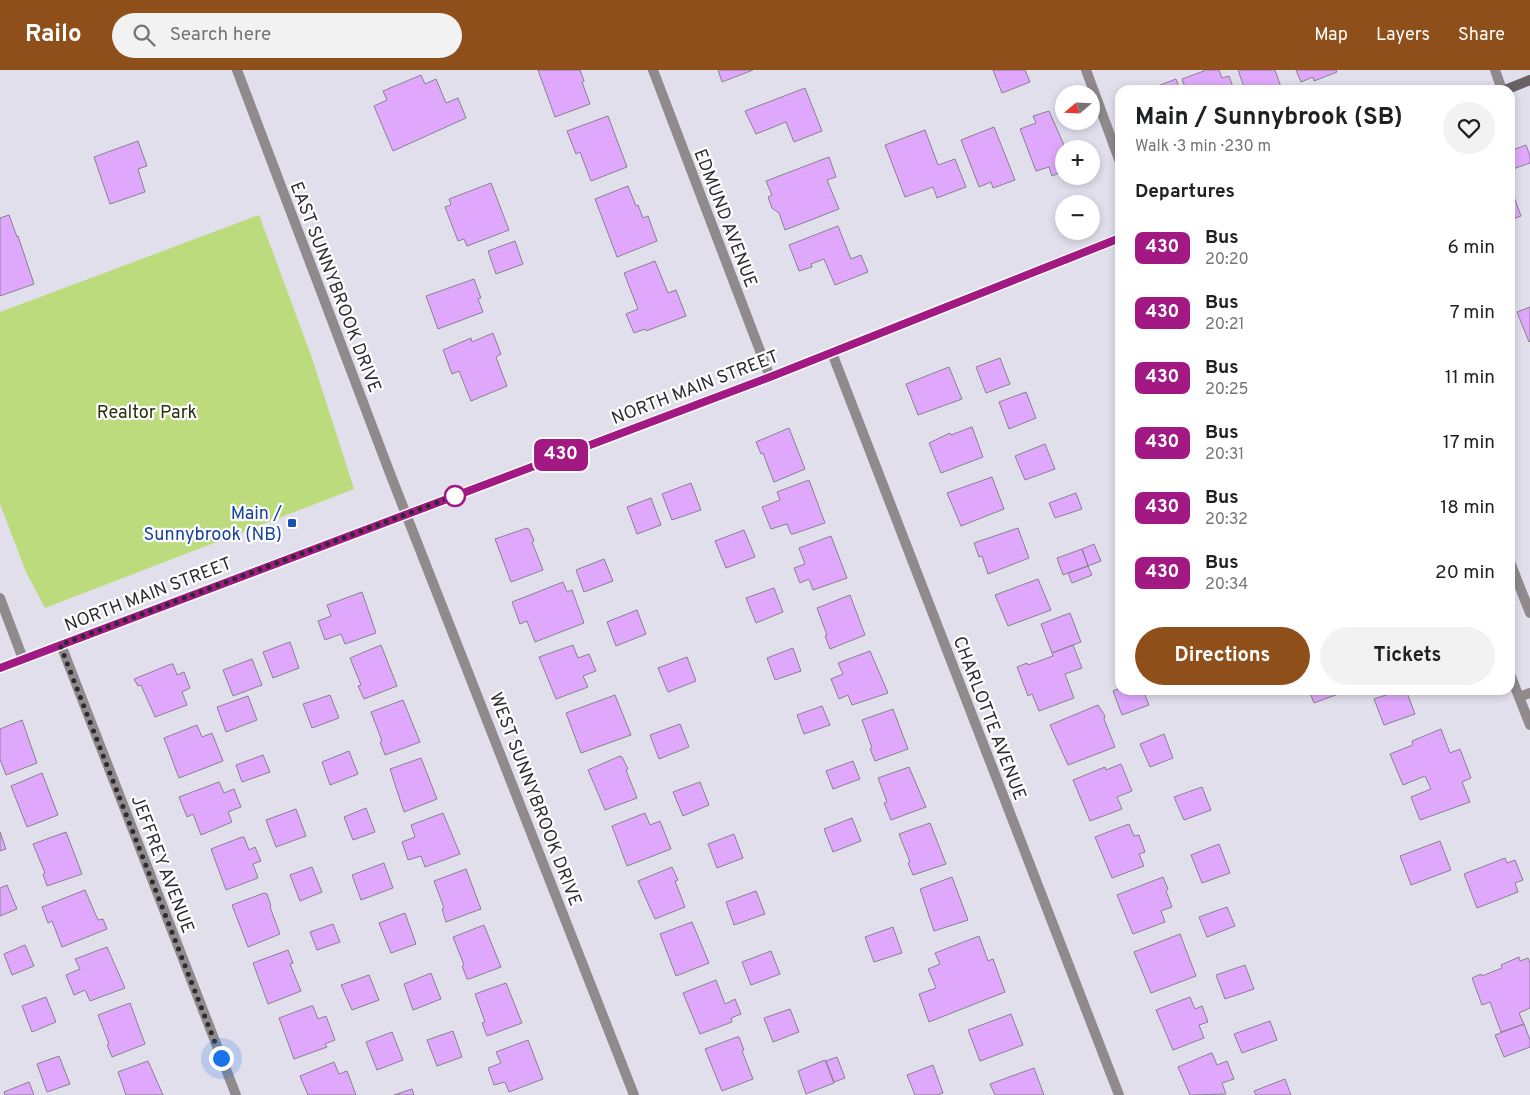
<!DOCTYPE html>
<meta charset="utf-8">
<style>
body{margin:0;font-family:Overpass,sans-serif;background:#f2f2f2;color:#202124;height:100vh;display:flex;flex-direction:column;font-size:19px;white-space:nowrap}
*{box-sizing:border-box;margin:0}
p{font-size:16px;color:#757577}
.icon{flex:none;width:28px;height:28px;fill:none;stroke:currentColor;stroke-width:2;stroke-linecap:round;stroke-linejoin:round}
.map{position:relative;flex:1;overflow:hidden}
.drawer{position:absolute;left:1115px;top:15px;width:400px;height:610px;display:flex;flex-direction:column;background:#fff;border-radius:15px;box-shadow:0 2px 8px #0003}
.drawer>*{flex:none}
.badge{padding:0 10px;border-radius:8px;font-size:18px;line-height:32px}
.needle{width:32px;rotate:251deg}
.fabs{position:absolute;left:1055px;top:15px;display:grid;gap:10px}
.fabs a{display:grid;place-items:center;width:45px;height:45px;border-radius:50%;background:#fff;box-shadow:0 2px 8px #0003;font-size:25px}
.you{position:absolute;width:25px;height:25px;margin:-12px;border:4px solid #fff;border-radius:50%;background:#1a73e8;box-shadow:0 0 0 8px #1a73e833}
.map>.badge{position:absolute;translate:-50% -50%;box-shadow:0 0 0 2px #fff}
h2{padding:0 20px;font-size:19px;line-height:45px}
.round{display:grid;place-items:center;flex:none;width:52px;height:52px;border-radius:26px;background:#f2f2f2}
.overview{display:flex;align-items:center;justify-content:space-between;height:85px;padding:0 20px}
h1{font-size:24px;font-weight:700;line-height:38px}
.cta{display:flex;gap:10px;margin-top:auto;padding:10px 20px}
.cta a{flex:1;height:58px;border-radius:30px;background:#8f4f1a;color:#fff;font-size:20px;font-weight:700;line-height:58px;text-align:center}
.cta a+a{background:#f2f2f2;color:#202124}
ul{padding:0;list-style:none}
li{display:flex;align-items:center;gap:15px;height:65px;padding:0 20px}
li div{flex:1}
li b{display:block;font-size:19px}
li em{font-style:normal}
li .badge{min-width:55px;font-weight:700;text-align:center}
header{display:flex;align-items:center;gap:30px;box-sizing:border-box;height:70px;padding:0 25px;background:#8f4f1a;color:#fff}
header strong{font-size:24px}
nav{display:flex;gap:28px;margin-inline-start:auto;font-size:18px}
.search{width:350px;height:45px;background:#f2f2f2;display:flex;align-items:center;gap:12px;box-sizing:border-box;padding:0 18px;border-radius:28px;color:#757577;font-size:19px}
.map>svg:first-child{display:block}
.green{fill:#bbdb7c}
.building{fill:#dfa8fc;stroke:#89828d}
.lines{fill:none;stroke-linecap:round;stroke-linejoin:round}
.minor{stroke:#908a8c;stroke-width:10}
.secondary{stroke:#696163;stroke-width:10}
.line-casing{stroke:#fff;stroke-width:11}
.line{stroke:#a31984;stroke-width:8}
.walk{stroke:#2b2b30;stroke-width:5;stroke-dasharray:0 9}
.stop-dot{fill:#fff;stroke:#a31984;stroke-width:2.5}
.transit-dot{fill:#1a4fb4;stroke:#fff;stroke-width:2}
.labels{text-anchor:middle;stroke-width:4.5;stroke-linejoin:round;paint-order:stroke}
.street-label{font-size:18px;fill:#2b2b30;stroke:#fff}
.park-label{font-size:18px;fill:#263109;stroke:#fff}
.transit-label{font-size:18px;fill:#164399;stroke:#fff;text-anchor:end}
</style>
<header>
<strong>Railo</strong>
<div class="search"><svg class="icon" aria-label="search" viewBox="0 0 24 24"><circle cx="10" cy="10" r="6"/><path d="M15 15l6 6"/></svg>Search here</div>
<nav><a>Map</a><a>Layers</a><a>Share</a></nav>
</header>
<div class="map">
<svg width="1530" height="1025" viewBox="0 0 1530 1025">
<rect width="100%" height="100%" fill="#e1dfec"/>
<path class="green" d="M259 145 312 288 354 419 45 538 26 502 0 434V242Z"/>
<path class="building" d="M538 0H580L584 11 582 12 590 34 555 47Z
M718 0H753L722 12Z
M993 0H1025L1030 12 1002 23Z
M1203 0H1219L1222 8 1229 6 1234 20H1186L1182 9 1204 1Z
M1238 0H1275L1282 20H1245Z
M1296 0H1336L1337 2 1314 11 1313 7 1301 12Z
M421 5 425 14 436 9 446 33 458 28 466 48 393 81 374 36 387 30 383 21Z
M1176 9 1180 20H1147Z
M805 18 822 61 794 72 786 52 756 64 745 41Z
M1049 41 1064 75 1062 76 1064 101 1052 106 1049 97 1036 101 1020 59 1036 53 1033 46Z
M608 46 627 97 591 111 580 82 576 84 567 61Z
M994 57 1015 110 993 118 991 112 979 117 961 70Z
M925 60 938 95 955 89 966 117 937 128 933 117 905 127 885 75Z
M138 71 147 96 138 99 145 122 110 134 94 87Z
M1526 75 1530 86V93L1510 100V81Z
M829 87 836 107 827 110 839 139 785 160 779 143 772 138 768 127 772 125 766 111Z
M491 113 509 160 467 176 464 169 458 171 445 137 451 135 449 129Z
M628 116 636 136 638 135 643 148 648 146 657 171 617 187 595 129Z
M1510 116 1521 146 1510 150Z
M9 145 17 167 18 166 34 214 0 226V148Z
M838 156 851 189 861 185 868 202 835 215 824 189 811 194 812 197 799 201 789 175Z
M515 171 523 194 496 204 488 181Z
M655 191 668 223 676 220 686 246 646 261 645 259 634 263 626 244 638 239 624 203Z
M474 209 481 228 478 229 483 242 438 259 426 226Z
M1530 237V271L1529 272 1517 242Z
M493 263 501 284 496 287 507 316 471 331 459 301 452 304 443 280 471 268 472 272Z
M1000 288 1010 314 986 323 976 297Z
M949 297 962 329 918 345 906 314Z
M1026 322 1036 348 1009 359 999 332Z
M972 357 983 387 941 403 929 373 950 363 951 365Z
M789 358 805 399 774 412 763 383 761 384 756 372Z
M1045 374 1055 399 1025 410 1015 386Z
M992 407 1004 439 961 456 947 423Z
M809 410 825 453 793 464H791L787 454 771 459 762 437 780 430 777 422Z
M691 413 701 440 672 450 662 424Z
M1076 423 1082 439 1055 448 1049 433Z
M651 428 661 455 637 464 627 437Z
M527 458V459H529L534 471 532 472 543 500 511 512 495 469Z
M1018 458 1029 488 988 504 982 486 979 487 974 473Z
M744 460 755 487 726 498 715 471Z
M831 466 847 508 813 520 809 509 800 513 794 498 805 494 799 478Z
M1094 474 1101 491 1088 496 1082 479Z
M1082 479 1088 496 1063 505 1057 488Z
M604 489 613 511 584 522 576 500Z
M1088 496 1092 505 1072 513 1068 503Z
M1038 509 1051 540 1008 556 995 525Z
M563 512 567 522 572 520 584 553 535 572 527 551 520 554 512 532Z
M774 518 783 542 756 553 746 528Z
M362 522 376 563 345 574 341 564 325 570 318 551 331 546 327 535Z
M850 525 865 565 830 579 825 566 827 565 817 538Z
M637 540 646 564 616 576 607 552Z
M1070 543 1081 572 1052 583 1041 554Z
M290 572 299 598 273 608 263 582Z
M381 575 397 616 364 629 358 616 361 615 350 588Z
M573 575 578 588 589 584 596 601 583 606 588 617 556 629 539 587Z
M1073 575 1082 598 1065 604 1074 628 1039 641 1032 624 1028 626 1017 597 1027 593 1028 595 1053 586 1052 583Z
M793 578 801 601 775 610 767 588Z
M870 581 888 623 852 635 848 625 839 629 831 609 843 604 838 593Z
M687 587 696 611 668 622 658 598Z
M252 589 262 615 233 626 223 600Z
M171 594H173L177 605 184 602 190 618 182 622 187 635 155 647 141 615 138 616 134 609Z
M1120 618V620H1143L1149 635 1122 645 1113 621Z
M1309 620H1339L1341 623 1314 633Z
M1401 620H1406L1415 644 1384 655 1374 629Z
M330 625 339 648 312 658 303 634Z
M615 625 631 665 581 683 566 643Z
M248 626 257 650 226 662 217 637Z
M403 630 420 672 385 685 380 672 382 671 371 642Z
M1098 635 1105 646 1104 649 1115 677 1068 695 1050 655Z
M822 636 830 655 804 664 797 645Z
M893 639 908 679 875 691 870 679 872 678 862 650Z
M22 650 37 693 6 705 0 689V659Z
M680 654 689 677 659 689 650 665Z
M197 655 202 667 212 663 223 691 179 708 164 668Z
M1441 659 1450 683 1460 679 1471 708 1462 712 1470 732 1420 750 1411 727 1431 719 1425 706 1403 715 1390 684 1413 675 1412 671Z
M1164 664 1173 688 1150 697 1140 674Z
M349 681 358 704 330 715 322 692Z
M263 685 270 702 242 712 236 695Z
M620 686 622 687 628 699 626 700 637 728 605 740 588 700Z
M421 688 437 729 404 742 390 699Z
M853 691 860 709 833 719 826 701Z
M1121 694 1132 721 1117 727 1122 739 1090 751 1073 710 1105 697 1106 700Z
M909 697 926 737 891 750 884 733 887 732 878 708Z
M42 703 58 745 27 757 11 716Z
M219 712 224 723 234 719 241 737 228 742 232 752 201 765 193 744 187 747 179 727Z
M700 712 709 735 683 746 673 722Z
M1202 717 1211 740 1184 750 1174 727Z
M366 738 375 762 353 770 344 747Z
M296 739 306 766 276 777 266 750Z
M443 743 460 784 425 797 421 786 408 790 402 772 415 767 411 755Z
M645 743 650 755 660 751 671 779 627 796 612 756Z
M852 748 861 771 833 782 824 759Z
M930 753 946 794 913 805 908 793 910 792 899 764Z
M1129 754 1134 766 1139 765 1145 782 1139 784 1144 796 1112 808 1095 767Z
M0 762 6 779 0 781Z
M66 762 82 804 47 816 43 804 45 803 33 774Z
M734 764 743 788 717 798 708 774Z
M242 767H244L249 780 255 777 261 791 253 794 258 808 226 820 211 779Z
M1440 771 1451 800 1411 815 1400 786Z
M1219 774 1230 803 1202 813 1191 785Z
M1505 788 1507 793 1515 790 1523 810 1515 813 1518 822 1477 838 1464 804Z
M384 793 393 818 361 830 352 805Z
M312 797 322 822 300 831 290 805Z
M672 797 678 810 675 811 685 837 655 849 638 811Z
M466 799 481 839 446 852 442 839 444 838 434 811Z
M952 807 968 850 934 861 920 819Z
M1163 807 1168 819 1166 821 1172 837 1161 841 1165 852 1133 864 1117 825Z
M7 815 17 839 0 846V818Z
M85 820 98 850 103 849 107 859 62 877 52 851 48 853 42 837Z
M756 821 765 844 734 855 726 832Z
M264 823 267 824 271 836 270 837 280 864 248 877 232 835Z
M1227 837 1235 856 1207 867 1199 847Z
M405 843 416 874 391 883 379 853Z
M692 852 709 893 676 906 660 864Z
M333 854 340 872 317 880 310 862Z
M484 855 501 897 469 909H467L462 896 464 895 453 867Z
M893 857 902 883 874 892 865 867Z
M1180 864 1196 906 1151 923 1134 882Z
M979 866 988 891 993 889 1005 922 929 952 919 924 936 918 928 899 940 894 935 883Z
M25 875 34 896 12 905 4 884Z
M107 877 125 918 90 931 85 920 74 925 66 905 80 899 75 889Z
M288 880 293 893 290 894 301 921 268 934 253 893Z
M771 881 780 904 751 915 742 892Z
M1519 887 1520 891 1528 888 1530 893V938L1519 943 1524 954 1501 962 1490 932 1482 935 1472 908 1481 904 1482 906 1502 898 1501 895Z
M1245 895 1254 919 1225 929 1216 905Z
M431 903 441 929 413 940 404 914Z
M369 905 379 930 352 940 341 915Z
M716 910 725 934 735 929 741 944 731 948 732 952 700 964 683 923Z
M506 913 522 953 487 966 482 953 485 952 475 924Z
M46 927 56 952 32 962 22 936Z
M1190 927 1195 939 1202 936 1208 952 1199 955 1204 968 1173 980 1156 940Z
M130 933 145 974 112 987 107 975 109 974 98 945Z
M311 936H313L318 949 326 946 335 970 325 974 327 977 294 989 279 948Z
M790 939 799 962 773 972 764 948Z
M1011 944 1023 975 980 991 968 960Z
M1270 951 1277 970 1242 983 1234 964Z
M1524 954 1530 970V977L1504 987 1495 965Z
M453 961 462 987 437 996 427 970Z
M392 962 403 990 377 1000 366 972Z
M737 967H739L744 980 742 981 753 1009 722 1021 705 979Z
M528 970 543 1009 509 1022 505 1012 494 1015 488 998 501 993 496 982Z
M1211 983H1212L1217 995 1227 991 1234 1009 1222 1013 1226 1024 1190 1025 1178 997Z
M59 986 70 1014 47 1022 37 994Z
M837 987 845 1008 834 1012 826 991Z
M825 990 834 1013 806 1024 798 1001Z
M148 991 163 1025H126L118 1002Z
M334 992 339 1004 347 1001 356 1025H308L300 1006Z
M933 995 943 1023 937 1025H915L907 1005Z
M1034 998 1044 1025H995L990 1014Z
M1285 1009 1291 1025H1256L1254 1021Z
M29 1012 34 1025H5L4 1022Z
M412 1019 414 1025H394Z"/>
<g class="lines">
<path class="minor" d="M237 0 391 406 634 1025
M653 0 770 307
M1086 0 1120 92
M1495 0 1502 20
M832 283 1119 1025
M1510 492 1530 543
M0 528 23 589
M61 575 236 1025
M1510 604 1530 655
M1519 627 1530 623"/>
<path class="secondary" d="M1505 20 1530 10
M0 598 770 307 1120 168"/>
</g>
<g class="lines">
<g class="line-casing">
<path id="line" d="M0 598 770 307 1120 168"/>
</g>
<use href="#line" class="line"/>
<path class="walk" d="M221 988 60 575 457 425 455 426"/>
</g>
<circle class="stop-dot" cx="455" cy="426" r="10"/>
<rect class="transit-dot" x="287" y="448" width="10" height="10" rx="2.5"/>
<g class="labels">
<g class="street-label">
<text transform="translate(726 148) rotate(69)" y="6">EDMUND AVENUE</text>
<text transform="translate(336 217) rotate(69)" y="6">EAST SUNNYBROOK DRIVE</text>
<text transform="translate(695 317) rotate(-21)" y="6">NORTH MAIN STREET</text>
<text transform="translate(148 524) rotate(-21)" y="6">NORTH MAIN STREET</text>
<text transform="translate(990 648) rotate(69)" y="6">CHARLOTTE AVENUE</text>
<text transform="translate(536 729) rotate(69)" y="6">WEST SUNNYBROOK DRIVE</text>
<text transform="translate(163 794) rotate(69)" y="6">JEFFREY AVENUE</text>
</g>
<g class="park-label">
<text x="147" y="348">Realtor Park</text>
</g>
<g class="transit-label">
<text x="282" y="449">Main /<tspan x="282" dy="21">Sunnybrook (NB)</tspan></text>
</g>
</g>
</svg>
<div class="fabs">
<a><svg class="needle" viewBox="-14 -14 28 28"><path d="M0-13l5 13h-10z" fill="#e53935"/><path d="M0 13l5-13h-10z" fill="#757577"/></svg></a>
<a>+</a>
<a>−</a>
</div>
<div class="you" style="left:221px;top:988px"></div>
<b class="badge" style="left:561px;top:385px;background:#a31984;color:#fff">430</b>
<section class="drawer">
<div class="overview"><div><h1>Main / Sunnybrook (SB)</h1><p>Walk · 3 min · 230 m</p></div><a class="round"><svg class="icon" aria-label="heart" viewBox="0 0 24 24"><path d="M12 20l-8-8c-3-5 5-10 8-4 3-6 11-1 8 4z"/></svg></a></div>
<h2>Departures</h2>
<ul>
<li><span class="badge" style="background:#a31984;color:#fff">430</span><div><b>Bus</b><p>20:20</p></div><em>6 min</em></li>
<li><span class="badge" style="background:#a31984;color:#fff">430</span><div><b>Bus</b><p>20:21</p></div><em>7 min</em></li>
<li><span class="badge" style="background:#a31984;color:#fff">430</span><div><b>Bus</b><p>20:25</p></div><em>11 min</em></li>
<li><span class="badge" style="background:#a31984;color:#fff">430</span><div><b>Bus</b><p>20:31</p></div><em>17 min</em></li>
<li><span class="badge" style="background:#a31984;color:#fff">430</span><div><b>Bus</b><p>20:32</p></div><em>18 min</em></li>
<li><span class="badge" style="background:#a31984;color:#fff">430</span><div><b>Bus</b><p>20:34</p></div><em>20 min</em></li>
</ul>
<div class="cta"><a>Directions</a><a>Tickets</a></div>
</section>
</div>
